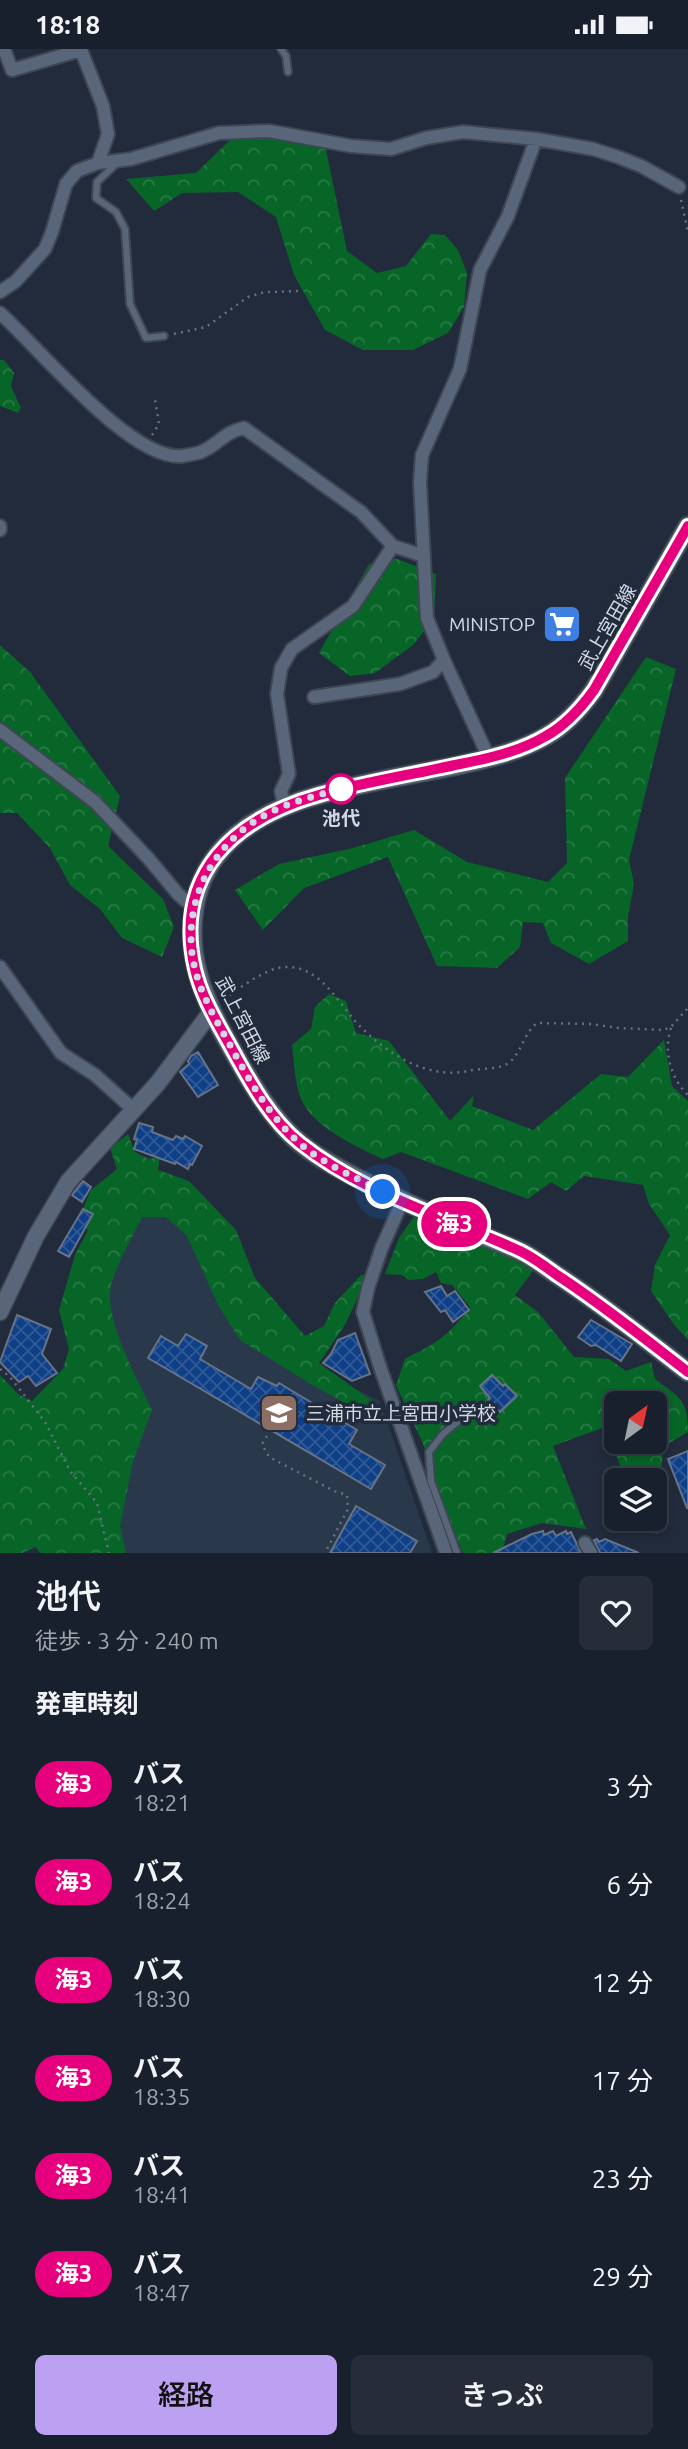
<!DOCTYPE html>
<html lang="ja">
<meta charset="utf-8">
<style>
body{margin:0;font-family:Ubuntu,"Noto Sans JP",sans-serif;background:#262d39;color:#f1f3f6;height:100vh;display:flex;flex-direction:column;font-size:26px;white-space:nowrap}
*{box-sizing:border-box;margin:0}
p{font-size:23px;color:#9fa3aa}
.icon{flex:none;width:38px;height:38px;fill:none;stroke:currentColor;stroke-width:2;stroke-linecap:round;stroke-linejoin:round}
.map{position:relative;height:1504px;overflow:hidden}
.sheet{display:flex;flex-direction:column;background:#19202d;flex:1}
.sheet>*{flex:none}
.badge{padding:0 14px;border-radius:23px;font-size:24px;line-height:46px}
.needle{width:46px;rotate:33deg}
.fabs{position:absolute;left:604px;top:1342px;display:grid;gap:14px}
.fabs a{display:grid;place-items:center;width:63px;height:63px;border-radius:10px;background:#19202d;box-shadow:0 4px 10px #0003,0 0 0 2px #373e49;font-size:35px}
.you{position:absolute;width:35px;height:35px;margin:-18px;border:5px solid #fff;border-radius:50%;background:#1a73e8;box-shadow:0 0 0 10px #1a73e833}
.map>.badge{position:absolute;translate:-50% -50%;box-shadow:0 0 0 4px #fff}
h2{padding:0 35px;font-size:26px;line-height:63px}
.round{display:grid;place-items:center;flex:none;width:74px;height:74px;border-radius:10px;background:#262d39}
.overview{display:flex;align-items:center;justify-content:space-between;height:119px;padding:0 35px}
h1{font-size:33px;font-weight:600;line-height:52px}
.button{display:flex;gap:14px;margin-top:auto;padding:14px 35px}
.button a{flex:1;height:80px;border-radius:10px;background:#bca0f2;color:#111;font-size:28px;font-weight:600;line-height:80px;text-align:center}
.button a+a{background:#262d39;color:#f1f3f6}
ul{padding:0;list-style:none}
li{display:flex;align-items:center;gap:21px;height:98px;padding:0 35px}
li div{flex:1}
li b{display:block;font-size:26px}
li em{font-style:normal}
li .badge{min-width:77px;font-weight:700;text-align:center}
.status{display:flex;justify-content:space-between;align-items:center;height:49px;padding:0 35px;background:#19202d;direction:ltr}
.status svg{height:19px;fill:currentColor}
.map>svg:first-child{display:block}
.built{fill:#2a384c}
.forest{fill:url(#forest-crowns);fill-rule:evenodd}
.building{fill:url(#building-cross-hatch);stroke:#677387;stroke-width:2}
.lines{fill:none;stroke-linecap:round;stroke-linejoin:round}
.service-casing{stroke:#3e4654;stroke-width:10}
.minor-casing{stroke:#3e4654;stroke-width:16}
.tertiary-casing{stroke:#3e4654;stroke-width:19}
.secondary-casing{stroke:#3e4654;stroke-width:21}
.path{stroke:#687180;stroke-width:2.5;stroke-dasharray:2 5;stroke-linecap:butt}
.service{stroke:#596679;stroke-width:6}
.minor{stroke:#596679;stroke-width:12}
.tertiary{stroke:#596679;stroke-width:16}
.secondary{stroke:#596679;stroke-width:18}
.line-casing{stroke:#fff;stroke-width:16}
.line{stroke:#e6007e;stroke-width:10}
.walk{stroke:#d1d8e3;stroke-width:7;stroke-dasharray:0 12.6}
.stop-dot{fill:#fff;stroke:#e6007e;stroke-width:3.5}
.labels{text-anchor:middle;stroke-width:7;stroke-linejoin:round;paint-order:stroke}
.poi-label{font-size:19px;fill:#d1d8e3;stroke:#212b3c;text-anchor:end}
.street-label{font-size:19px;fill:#d1d8e3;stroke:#212b3c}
.stop-label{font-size:19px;font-weight:bold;fill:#d1d8e3;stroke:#212b3c}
</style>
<div class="status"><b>18:18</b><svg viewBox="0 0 49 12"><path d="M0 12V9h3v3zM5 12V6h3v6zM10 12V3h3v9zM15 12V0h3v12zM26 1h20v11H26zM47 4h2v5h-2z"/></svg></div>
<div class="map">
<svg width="688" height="1504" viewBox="0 0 688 1504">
<defs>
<pattern id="forest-crowns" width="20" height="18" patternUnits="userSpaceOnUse" patternTransform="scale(1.75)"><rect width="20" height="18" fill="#076527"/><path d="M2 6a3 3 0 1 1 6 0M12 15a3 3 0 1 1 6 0" fill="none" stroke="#2a7a46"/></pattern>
<pattern id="building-cross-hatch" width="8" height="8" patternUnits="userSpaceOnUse" patternTransform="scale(1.75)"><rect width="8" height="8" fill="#0f3f86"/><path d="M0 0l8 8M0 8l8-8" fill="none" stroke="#315a97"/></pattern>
</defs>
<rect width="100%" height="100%" fill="#212b3c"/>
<path class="built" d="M135 1156 187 1174 216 1248 336 1330 380 1352 432 1504H115L88 1256Z"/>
<path class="forest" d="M288 77 324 91 347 202 377 224 406 217 431 185 445 186 458 201 467 224 464 258 448 284 413 301H363L325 281 294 226 276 168 238 143 182 144 154 162 126 130 196 124 231 90Z
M0 311H4L14 324 11 337 21 359 18 364 0 357Z
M397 510 436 525 434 570 413 596 375 624 350 627 319 604 369 515Z
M0 596 30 623 120 747 108 797 163 850 174 878 162 908 122 889 100 860 70 836 50 799 17 764H0Z
M646 608 676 620 629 811 634 835 628 868V892L589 915 551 894 543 874 523 873 520 898 497 919 437 917 388 808 304 839 263 881 235 841 279 815 353 799 414 781 467 813 548 833 567 814 565 729Z
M329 945 346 952 356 984 389 992 450 1072 474 1046 472 1057 533 1081 601 1025 628 1028 664 991 672 1037 688 1052V1291L675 1277 651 1242 655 1216 670 1186 649 1155 643 1136 584 1127 566 1142 551 1133 528 1150 401 1103 383 1110C357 1098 313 1078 301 1050 295 1036 294 1011 292 996L311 980 315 958Z
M128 1085 135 1103 149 1110 160 1108 158 1121 189 1132 236 1181 255 1229 305 1287 324 1277 335 1254 360 1227 365 1225 368 1227 345 1276 319 1314 375 1354 377 1372 309 1334 240 1291 219 1258 187 1187 166 1168H142C132 1189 119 1211 112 1233 101 1266 138 1331 152 1361L133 1412 120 1477 126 1504H40L36 1498 22 1504H0V1326L19 1346 32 1352 63 1320 69 1300 59 1261 75 1206 88 1181 78 1171 91 1141 117 1120 110 1099Z
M415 1166 536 1218 515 1246 538 1263 574 1308 609 1310 626 1322 651 1313 655 1330C680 1349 688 1350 688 1383L664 1397 656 1462 662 1478 658 1485 646 1483 634 1470H654V1432L626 1431 605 1378 553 1397 586 1480 542 1474 507 1485 502 1504H463L429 1427 424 1397 396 1336 405 1310C436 1294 449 1287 470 1258L452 1236 441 1234 436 1223 423 1230 408 1231 402 1226 385 1225 399 1189ZM616 1354H654V1393H616Z"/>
<path class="building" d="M198 1003 218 1036 198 1048 180 1023 189 1015 188 1012 191 1007Z
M139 1074 153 1078 152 1083 173 1091 176 1087 183 1090 185 1087 202 1097 192 1116 190 1115 188 1120 176 1113 175 1115 134 1100 137 1091 134 1090Z
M83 1132 91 1138 82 1153 72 1146Z
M83 1160 93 1165 69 1208 58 1202Z
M441 1237 447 1247 455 1242 469 1261 453 1273 445 1261 441 1263 425 1243Z
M17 1266 51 1280 42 1305 57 1324 36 1337 28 1327 19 1333 0 1313Z
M591 1271 632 1295 621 1312 596 1296 591 1297 578 1288Z
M355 1284 370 1325 352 1332 323 1314 331 1305 338 1291Z
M186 1285 207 1297 200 1310 251 1340 258 1328 277 1337 279 1334 357 1381 349 1395 385 1416 371 1440 148 1309 161 1287 178 1297Z
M492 1326 503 1337 505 1335 517 1347 500 1363 488 1351 490 1349 480 1337Z
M688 1402V1459H687L668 1410Z
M356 1457 417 1492 410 1504H330Z
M543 1482 544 1486 553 1482 556 1487 566 1482 567 1485 571 1483 581 1504H493L532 1485Z
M597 1490 599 1493 605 1490 639 1504H600L594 1491Z"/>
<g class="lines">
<g class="service-casing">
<path id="service" d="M281 0 286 7 288 23
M117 114 97 133 96 149 116 163 125 180 130 255 146 289 164 287
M457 1504 431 1432 429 1403 443 1385 466 1366"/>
</g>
<g class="minor-casing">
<path id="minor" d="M4 0 12 21 81 1 103 57 108 85 98 114
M0 243 16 232 45 200 52 183 66 135 77 122 98 114 131 110 219 84 269 82 351 97 391 100 426 89 463 83 536 90 593 100 618 108 641 117 679 138
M0 264C38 298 131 412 182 407 188 406 198 405 203 402 220 394 224 383 244 379L361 463 393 497 424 507
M0 477V481
M444 611 489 709
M314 648 400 635 433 623 444 611 427 569 420 433 422 406 460 320 480 221 508 167 536 90
M0 681 95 753 148 809 178 845 186 852 194 854
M284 757 281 742 289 725 277 645 281 619 292 600 353 557 393 497
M0 918 61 1004 95 1026 134 1061
M402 1153 382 1198 368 1239 363 1263 380 1318 446 1504
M585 1494 591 1504"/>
</g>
<g class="tertiary-casing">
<path id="tertiary" d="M0 1263 36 1187 68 1133 158 1034 211 963"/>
</g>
<g class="secondary-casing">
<path id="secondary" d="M688 477 594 641C581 659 566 676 546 687 519 703 486 710 455 717 410 726 364 733 319 746 261 762 203 795 194 861 187 907 202 946 224 986 243 1020 261 1054 287 1082 307 1103 332 1116 357 1129 393 1148 429 1164 466 1180 484 1188 504 1195 522 1203 534 1209 546 1219 557 1226 603 1256 645 1290 688 1323"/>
</g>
<path class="path" d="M681 151 688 183
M174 285 206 278 248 248 265 243 298 242
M152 386 159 375 155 350
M224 950C240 939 265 919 285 918 318 916 337 951 355 972 383 1002 425 1031 468 1022 480 1019 500 1021 510 1013 522 1002 524 984 537 974L591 975 619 979 663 981 671 978 688 959
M671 979C663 1002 671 1030 688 1046
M0 1320 10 1328 45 1373 70 1422 97 1454 109 1504
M267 1387 262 1395 269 1408 334 1442 347 1446 348 1460 325 1504"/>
<use href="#service" class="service"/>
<use href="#minor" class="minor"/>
<use href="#tertiary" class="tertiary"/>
<use href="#secondary" class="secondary"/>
</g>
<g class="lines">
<g class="line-casing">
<path id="line" d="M688 477 594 641C581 659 566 676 546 687 519 703 486 710 455 716 410 726 364 733 319 746 234 770 173 824 195 920 202 950 219 976 233 1002 251 1035 271 1071 300 1094 365 1146 448 1168 522 1203 534 1209 546 1218 557 1226 603 1256 645 1290 688 1323"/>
</g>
<use href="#line" class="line"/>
<path class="walk" d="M341 740 344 739C319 746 292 752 269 764 210 794 178 859 196 924 203 949 217 973 230 996 248 1029 268 1065 296 1091 321 1114 353 1127 383 1143"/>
</g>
<defs>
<g id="supermarket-square" transform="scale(2.0125)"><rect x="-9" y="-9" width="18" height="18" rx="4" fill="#3f7fe0" stroke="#212b3c"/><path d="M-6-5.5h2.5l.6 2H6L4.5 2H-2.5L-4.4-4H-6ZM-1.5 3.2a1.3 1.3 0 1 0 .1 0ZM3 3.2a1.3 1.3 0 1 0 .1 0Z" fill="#fff"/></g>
<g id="school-square" transform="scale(2.0125)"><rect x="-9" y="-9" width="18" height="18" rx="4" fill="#8d6e63" stroke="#212b3c"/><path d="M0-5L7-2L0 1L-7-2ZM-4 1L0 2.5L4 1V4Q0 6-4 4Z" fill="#fff"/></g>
</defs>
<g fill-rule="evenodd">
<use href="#supermarket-square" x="562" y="575"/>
<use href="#school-square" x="279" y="1364"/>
</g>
<circle class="stop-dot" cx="341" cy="740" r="14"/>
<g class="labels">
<g class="poi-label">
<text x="535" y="582">MINISTOP</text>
<text x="306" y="1371" text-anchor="start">三浦市立上宮田小学校</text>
</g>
<g class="street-label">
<text transform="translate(607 578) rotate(-60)" y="7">武上宮田線</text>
<text transform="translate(243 971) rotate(63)" y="7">武上宮田線</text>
</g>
<g class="stop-label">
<text x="341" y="776">池代</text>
</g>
</g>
</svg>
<div class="fabs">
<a><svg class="needle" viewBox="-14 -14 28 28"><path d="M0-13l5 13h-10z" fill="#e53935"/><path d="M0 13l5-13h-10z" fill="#9fa3aa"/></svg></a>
<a><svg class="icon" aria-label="layers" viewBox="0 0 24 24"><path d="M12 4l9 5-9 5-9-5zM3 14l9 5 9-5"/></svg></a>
</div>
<div class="you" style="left:383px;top:1143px"></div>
<b class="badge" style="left:454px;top:1175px;background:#e6007e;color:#fff">海3</b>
</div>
<section class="sheet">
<div class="overview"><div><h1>池代</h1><p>徒歩 · 3 分 · 240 m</p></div><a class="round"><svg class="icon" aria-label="heart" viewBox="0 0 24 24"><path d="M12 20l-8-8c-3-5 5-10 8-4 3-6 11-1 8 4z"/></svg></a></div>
<h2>発車時刻</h2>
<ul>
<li><span class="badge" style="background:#e6007e;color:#fff">海3</span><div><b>バス</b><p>18:21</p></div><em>3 分</em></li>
<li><span class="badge" style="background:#e6007e;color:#fff">海3</span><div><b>バス</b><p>18:24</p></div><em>6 分</em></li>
<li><span class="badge" style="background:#e6007e;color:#fff">海3</span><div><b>バス</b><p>18:30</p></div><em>12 分</em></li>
<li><span class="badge" style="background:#e6007e;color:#fff">海3</span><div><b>バス</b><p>18:35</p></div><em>17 分</em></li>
<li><span class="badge" style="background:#e6007e;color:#fff">海3</span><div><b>バス</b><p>18:41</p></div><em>23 分</em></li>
<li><span class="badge" style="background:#e6007e;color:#fff">海3</span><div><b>バス</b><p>18:47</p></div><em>29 分</em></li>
</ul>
<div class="button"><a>経路</a><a>きっぷ</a></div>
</section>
